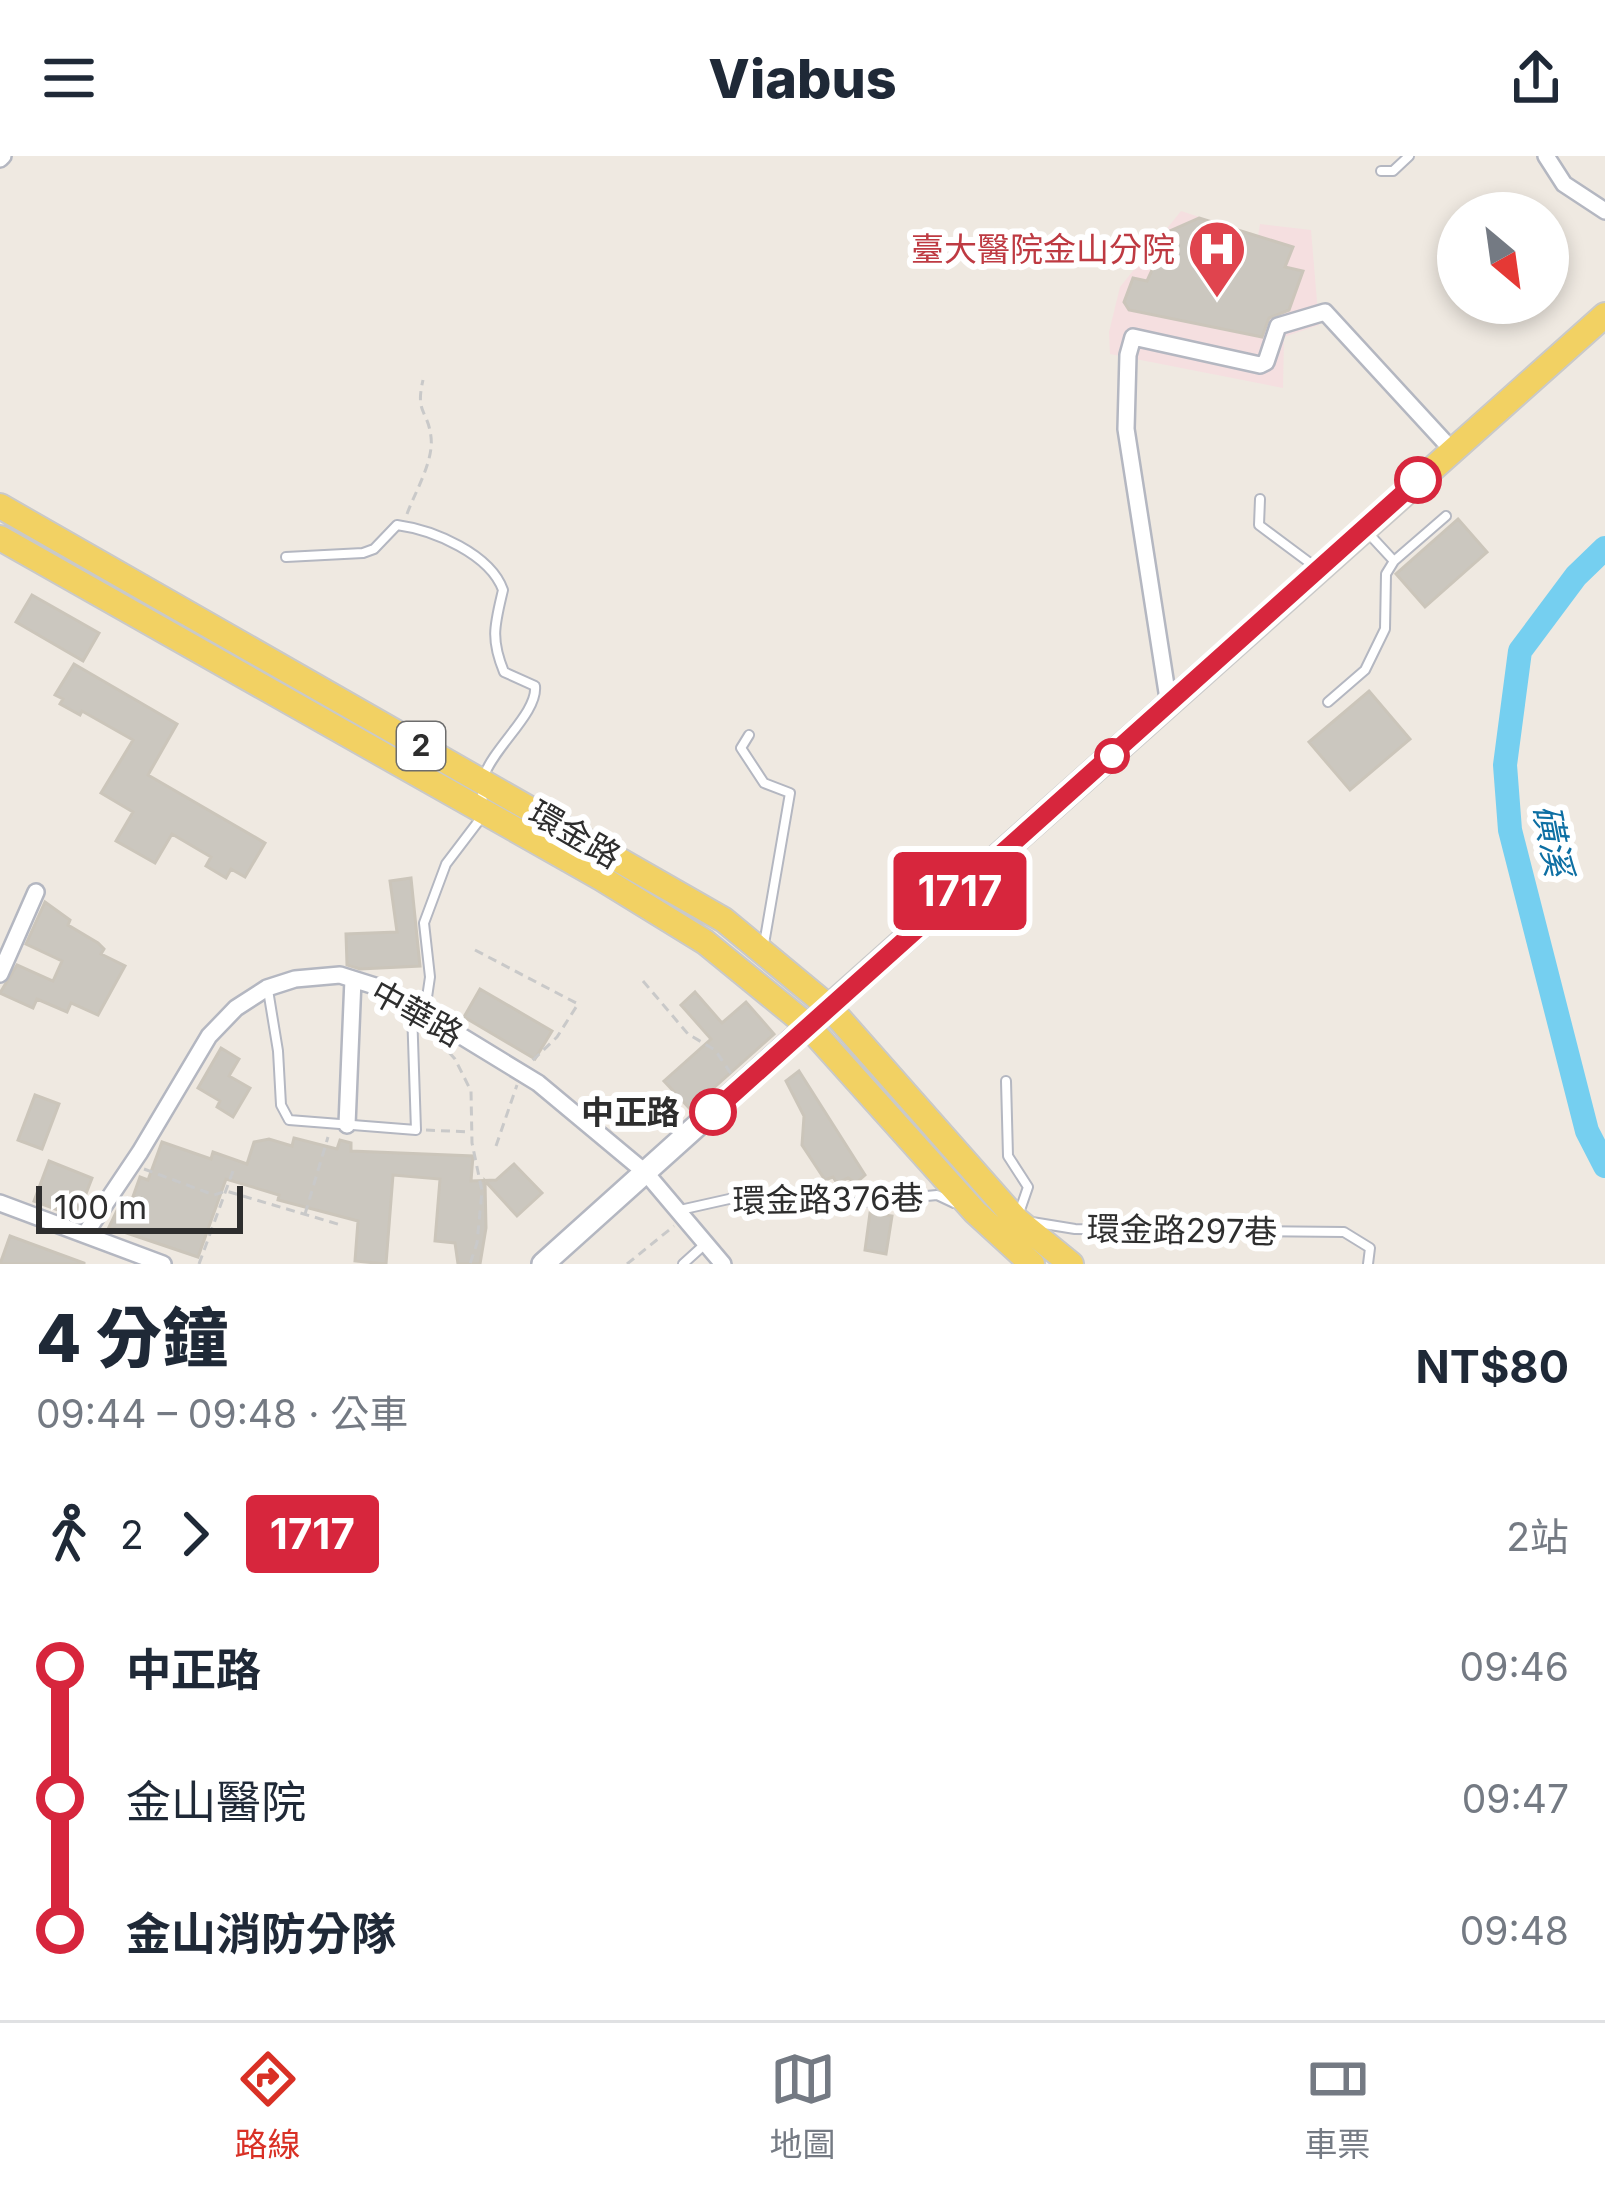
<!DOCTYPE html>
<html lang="zh-TW">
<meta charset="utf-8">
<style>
body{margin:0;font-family:Inter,"Noto Sans TC",sans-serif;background:#f6f6f7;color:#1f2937;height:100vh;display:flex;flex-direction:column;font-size:45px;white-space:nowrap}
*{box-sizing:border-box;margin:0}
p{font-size:39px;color:#747a83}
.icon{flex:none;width:66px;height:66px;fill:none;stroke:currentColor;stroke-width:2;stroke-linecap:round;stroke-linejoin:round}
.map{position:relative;height:1108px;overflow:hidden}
.sheet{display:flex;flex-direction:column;background:#fff;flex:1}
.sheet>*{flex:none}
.badge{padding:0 24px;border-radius:9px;font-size:42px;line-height:78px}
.needle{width:78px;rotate:151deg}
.controls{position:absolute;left:1437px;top:36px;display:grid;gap:24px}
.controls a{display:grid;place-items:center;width:132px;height:132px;border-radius:50%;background:#fff;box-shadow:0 6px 18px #0003;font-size:60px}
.scale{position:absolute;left:36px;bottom:30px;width:207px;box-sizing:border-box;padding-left:12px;border:6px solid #2e2e2e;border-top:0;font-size:33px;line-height:42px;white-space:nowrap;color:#2e2e2e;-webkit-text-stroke:9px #fff;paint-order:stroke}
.map>.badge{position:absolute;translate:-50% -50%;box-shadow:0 0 0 6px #fff}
.legs{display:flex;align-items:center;gap:18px;height:132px;padding:0 36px;font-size:39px}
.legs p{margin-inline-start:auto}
.overview{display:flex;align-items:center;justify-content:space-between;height:204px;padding:0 36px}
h1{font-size:66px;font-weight:800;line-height:90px}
ul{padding:0 36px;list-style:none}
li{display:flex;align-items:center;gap:42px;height:132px;font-size:45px}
li i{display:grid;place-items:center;width:18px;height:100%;margin:0 15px;background:currentColor}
li i::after{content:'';width:30px;height:30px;margin:-15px;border:9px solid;border-radius:50%;background:#fff}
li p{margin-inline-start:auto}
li:first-child i{background:linear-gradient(#0000 50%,currentColor 0)}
li:last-child i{background:linear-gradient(currentColor 50%,#0000 0)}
header{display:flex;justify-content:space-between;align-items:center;height:156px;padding:0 36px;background:#fff;font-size:54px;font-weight:800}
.dock{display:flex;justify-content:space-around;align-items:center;height:168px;border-top:3px solid #e0e1e3;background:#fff;font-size:33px;color:#747a83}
.dock a{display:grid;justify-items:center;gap:6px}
.dock .active{color:#d93025}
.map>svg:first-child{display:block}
.medical{fill:#f5dfe0}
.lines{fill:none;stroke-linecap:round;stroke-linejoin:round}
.river{stroke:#75cff0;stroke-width:24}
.building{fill:#cbc7bf;stroke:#cbc5ba;stroke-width:3}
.lane-casing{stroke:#b4b7c1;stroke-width:12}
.street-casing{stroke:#b4b7c1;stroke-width:20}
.secondary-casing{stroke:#b4b7c1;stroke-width:26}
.primary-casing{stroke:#c9c9c9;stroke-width:28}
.path{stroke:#c9c9c9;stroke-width:3;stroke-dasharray:9 6;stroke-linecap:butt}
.lane{stroke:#fff;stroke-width:8}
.street{stroke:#fff;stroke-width:15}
.secondary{stroke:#fff;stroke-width:21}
.primary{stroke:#f2d163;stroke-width:24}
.line-1-casing{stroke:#fff;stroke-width:27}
.line-1{stroke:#d7263d;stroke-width:18}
.stop-1-dot{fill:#fff;stroke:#d7263d;stroke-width:6}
.labels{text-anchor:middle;stroke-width:12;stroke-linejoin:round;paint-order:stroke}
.shield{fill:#fff;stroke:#6d6d6d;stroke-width:3}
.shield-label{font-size:30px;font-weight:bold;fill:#2e2e2e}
.health-label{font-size:33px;fill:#be3a42;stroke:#fff;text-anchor:end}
.street-label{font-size:33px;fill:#2e2e2e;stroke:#fff}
.stop-label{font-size:33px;font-weight:bold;fill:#2e2e2e;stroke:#fff;text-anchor:end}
.water-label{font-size:36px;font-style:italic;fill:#0d6fa3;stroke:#fff}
</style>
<header><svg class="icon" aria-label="menu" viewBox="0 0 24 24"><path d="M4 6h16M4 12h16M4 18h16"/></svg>Viabus<svg class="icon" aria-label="share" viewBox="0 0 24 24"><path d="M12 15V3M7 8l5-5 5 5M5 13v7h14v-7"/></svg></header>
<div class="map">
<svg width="1605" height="1108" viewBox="0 0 1605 1108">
<rect width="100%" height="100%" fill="#efe9e1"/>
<path class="medical" d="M1181 55 1258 80 1260 68 1311 74 1319 169 1284 181 1283 232 1110 198 1109 176 1120 131Z"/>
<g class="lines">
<path class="river" d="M1605 392 1576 420 1520 495 1505 609 1510 674 1587 975 1605 1010"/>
</g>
<path class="building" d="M1199 62 1293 91 1285 111 1303 115 1289 154 1269 162 1262 181 1129 154 1124 146 1133 122 1147 125 1170 75Z
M1458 363 1487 396 1425 451 1396 418Z
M32 439 99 477 83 505 16 466Z
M74 508 177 568 148 619 265 687 245 721 231 713 226 722 206 710 211 701 172 678 155 707 116 685 133 656 101 637 133 584 82 555 80 559 60 548 63 543 55 539Z
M1369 535 1410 583 1350 634 1309 586Z
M411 722 420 810 360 813 347 809 346 778 397 776 390 725Z
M45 746 70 764 68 769 98 787 104 793 101 798 125 810 98 859 71 847 67 856 37 843 33 852 0 837 17 809 53 825 62 805 26 788Z
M480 833 552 875 535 903 464 861Z
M695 836 722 867 746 846 774 878 690 953 664 925 711 883 681 849Z
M221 892 239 903 229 920 250 932 233 961 217 951 220 945 198 932Z
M799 915 865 1019 856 1027 848 1022 837 1027 833 1021 825 1024 802 989 804 960 786 925Z
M35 939 59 948 42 993 18 984Z
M294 982 337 993 340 984 351 987V995L473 1000 471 1025 496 1024 514 1008 542 1037 517 1060 485 1025 486 1072 480 1108H458L455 1087 435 1085 440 1023 393 1019 386 1108 355 1105 358 1065 278 1044 279 1039 226 1023 198 1101 109 1071 121 1046 130 1049 140 1021 148 1024 162 986 211 1003 213 996 247 1008 254 986 269 983 292 990Z
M49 1005 92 1022 77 1061 34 1045Z
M870 1057 892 1060 886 1098 865 1094Z
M10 1080 84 1107V1108H0Z"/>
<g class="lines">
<g class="lane-casing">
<path id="lane" d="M1381 15H1393L1409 0
M1260 343 1259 369 1314 410
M1369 378 1394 405
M286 401 363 397 374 393 397 369C434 374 490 398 503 434 495 468 490 482 504 516L535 530C538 556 494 591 484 620 480 632 483 646 484 658L446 708 424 767 430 821 425 855
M1328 546 1365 514 1385 473 1386 418 1394 405 1446 360
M749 579 741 592 764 627 790 637 764 788
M268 834 278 895 281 949 289 964 416 974 412 854
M1006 925 1008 1000 1028 1031 1018 1060
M680 1054 738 1041 794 1037 853 1047 937 1039 954 1047
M1032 1066 1075 1073 1344 1076 1370 1092 1368 1108
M683 1108 704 1089"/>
</g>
<g class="street-casing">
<path id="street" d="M1546 0 1564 28 1605 55
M0 3 3 0
M1169 549 1126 273 1128 199 1133 181 1260 209 1266 206 1278 170 1325 156 1452 294
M0 818 36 736
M347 969 353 823
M0 1047 163 1108
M85 1078 140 996 209 880 236 852 267 832 295 823 340 819 378 831 412 850 538 927 646 1017 723 1108"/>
</g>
<g class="secondary-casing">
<path id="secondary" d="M543 1108 829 851"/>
</g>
<g class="primary-casing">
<path id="primary" d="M0 350 724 764 829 851 1017 1064 1071 1108
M0 382 601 722 705 786 808 870 975 1056 1032 1108
M829 851 1605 159"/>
</g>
<path class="path" d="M407 358C415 336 434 305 431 281 428 254 415 258 423 224
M475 794 578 848 557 881 531 906
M643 825 688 878 715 894 732 919
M426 881H435L455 903 471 935 472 987 482 1035 477 1087 470 1108
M426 974 470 976
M496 990 517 929
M144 1013 214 1039 226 1035 341 1069
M305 1058 328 981
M199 1108 233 1015
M627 1108 674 1070"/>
<use href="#lane" class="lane"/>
<use href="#street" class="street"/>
<use href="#secondary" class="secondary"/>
<use href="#primary" class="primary"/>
</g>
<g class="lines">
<g class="line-1-casing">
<path id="line-1" d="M713 956 1418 324"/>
</g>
<use href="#line-1" class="line-1"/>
</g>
<defs>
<g id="hospital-pin" transform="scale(3)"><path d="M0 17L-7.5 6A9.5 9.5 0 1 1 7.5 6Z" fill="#e0444e" stroke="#fff"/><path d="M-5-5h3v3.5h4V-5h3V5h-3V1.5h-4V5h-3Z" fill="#fff"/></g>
</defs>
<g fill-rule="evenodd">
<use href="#hospital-pin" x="1217" y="93"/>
</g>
<g class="stop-1-dot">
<circle cx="1418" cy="324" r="21"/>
<circle cx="1112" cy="600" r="15"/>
<circle cx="713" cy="956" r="21"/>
</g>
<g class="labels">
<rect class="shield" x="397" y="566" width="48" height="48" rx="9"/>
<g class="shield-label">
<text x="421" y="600">2</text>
</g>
<g class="health-label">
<text x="1175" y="105">臺大醫院金山分院</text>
</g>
<g class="street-label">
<text transform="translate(575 678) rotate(30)" y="12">環金路</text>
<text transform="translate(417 857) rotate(29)" y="12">中華路</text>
<text transform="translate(828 1043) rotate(-1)" y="12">環金路376巷</text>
<text transform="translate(1182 1074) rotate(1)" y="12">環金路297巷</text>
</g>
<g class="stop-label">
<text x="680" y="968">中正路</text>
</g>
<g class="water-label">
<text transform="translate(1553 684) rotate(79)" y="13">磺溪</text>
</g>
</g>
</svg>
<div class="controls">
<a><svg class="needle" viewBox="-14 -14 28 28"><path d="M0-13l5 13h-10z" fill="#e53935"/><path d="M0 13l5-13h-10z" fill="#747a83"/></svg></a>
</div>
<div class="scale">100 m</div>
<b class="badge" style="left:960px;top:735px;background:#d7263d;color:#fff">1717</b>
</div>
<section class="sheet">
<div class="overview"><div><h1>4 分鐘</h1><p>09:44 – 09:48 · 公車</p></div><b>NT$80</b></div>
<div class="legs"><svg class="icon" aria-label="walk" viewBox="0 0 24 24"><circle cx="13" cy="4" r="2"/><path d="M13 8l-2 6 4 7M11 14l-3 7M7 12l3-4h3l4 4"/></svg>2<svg class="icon" aria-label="forward" viewBox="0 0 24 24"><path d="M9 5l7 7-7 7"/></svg><b class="badge" style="background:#d7263d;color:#fff">1717</b><p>2站</p></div>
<ul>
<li><i style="color:#d7263d"></i><b>中正路</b><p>09:46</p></li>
<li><i style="color:#d7263d"></i><span>金山醫院</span><p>09:47</p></li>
<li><i style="color:#d7263d"></i><b>金山消防分隊</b><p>09:48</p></li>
</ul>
</section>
<nav class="dock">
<a class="active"><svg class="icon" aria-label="directions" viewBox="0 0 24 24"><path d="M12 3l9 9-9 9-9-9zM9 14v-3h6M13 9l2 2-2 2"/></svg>路線</a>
<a><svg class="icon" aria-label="map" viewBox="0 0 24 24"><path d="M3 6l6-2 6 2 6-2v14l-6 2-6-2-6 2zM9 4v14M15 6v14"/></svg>地圖</a>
<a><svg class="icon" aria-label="tickets" viewBox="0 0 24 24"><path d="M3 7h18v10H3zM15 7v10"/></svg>車票</a>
</nav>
